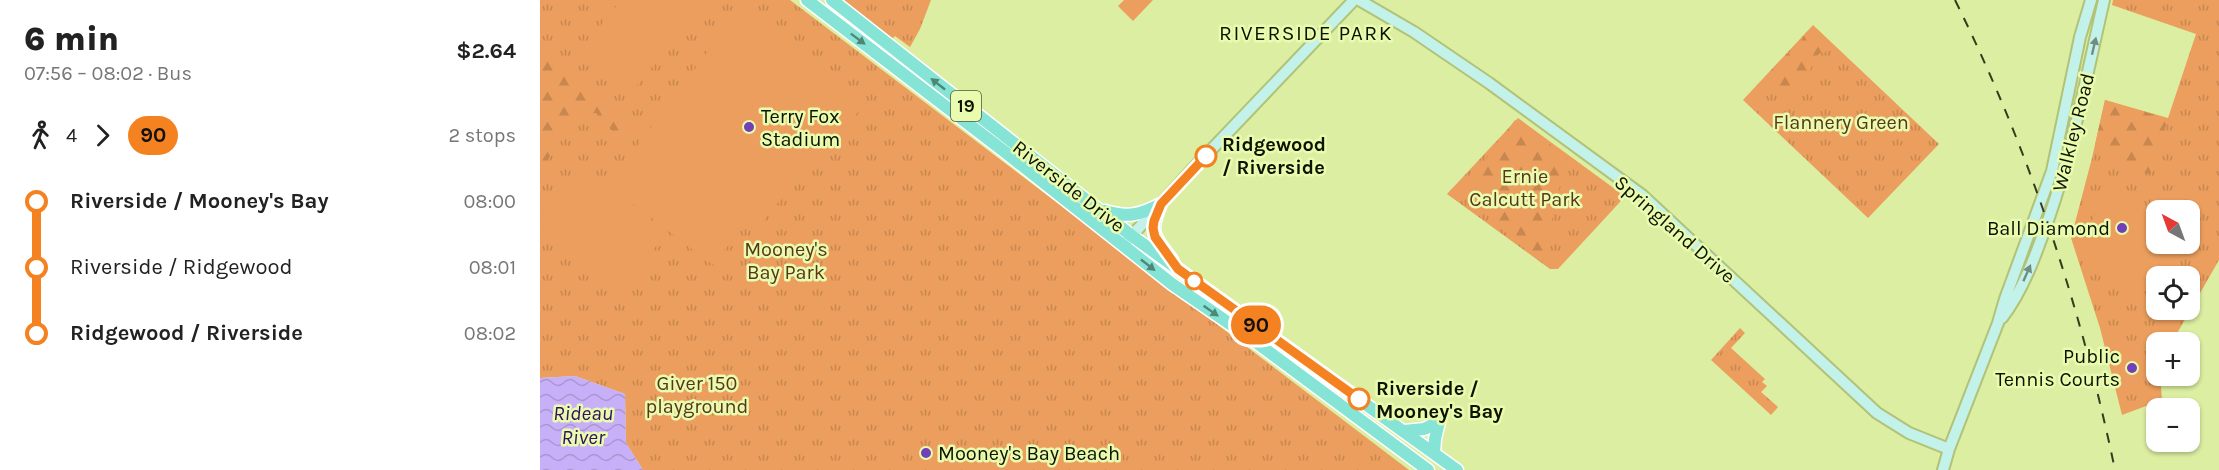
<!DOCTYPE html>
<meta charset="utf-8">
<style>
body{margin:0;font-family:Karla,sans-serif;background:#f6f6f6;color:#222;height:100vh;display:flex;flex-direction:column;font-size:22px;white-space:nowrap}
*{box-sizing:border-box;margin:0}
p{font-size:20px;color:#767676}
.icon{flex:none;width:33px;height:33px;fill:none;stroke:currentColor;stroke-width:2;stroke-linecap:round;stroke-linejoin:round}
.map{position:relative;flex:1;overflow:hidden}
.panel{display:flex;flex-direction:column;background:#fff;width:540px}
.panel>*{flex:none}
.badge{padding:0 12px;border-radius:20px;font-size:21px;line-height:39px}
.needle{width:39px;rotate:319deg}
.controls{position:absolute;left:1606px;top:200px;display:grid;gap:12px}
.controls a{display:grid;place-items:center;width:54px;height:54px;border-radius:12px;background:#fff;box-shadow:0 2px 4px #0004;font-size:30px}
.map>.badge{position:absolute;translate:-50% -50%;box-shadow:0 0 0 3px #fff}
.legs{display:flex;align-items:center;gap:9px;height:66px;padding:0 24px;font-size:20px}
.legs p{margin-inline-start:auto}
.overview{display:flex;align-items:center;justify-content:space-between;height:102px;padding:0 24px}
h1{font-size:33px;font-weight:800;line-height:45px}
ul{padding:0 24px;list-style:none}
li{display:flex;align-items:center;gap:21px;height:66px;font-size:22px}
li i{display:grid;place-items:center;width:9px;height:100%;margin:0 8px;background:currentColor}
li i::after{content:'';width:15px;height:15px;margin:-8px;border:4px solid;border-radius:50%;background:#fff}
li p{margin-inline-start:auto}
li:first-child i{background:linear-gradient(#0000 50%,currentColor 0)}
li:last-child i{background:linear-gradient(currentColor 50%,#0000 0)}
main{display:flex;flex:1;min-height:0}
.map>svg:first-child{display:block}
.grass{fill:url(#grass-tufts);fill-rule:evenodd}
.forest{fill:url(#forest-firs)}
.garden{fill:#eb9e5d}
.water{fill:url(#water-waves)}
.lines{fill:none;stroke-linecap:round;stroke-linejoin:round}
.secondary-casing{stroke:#b2c277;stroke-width:14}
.primary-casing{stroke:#fff;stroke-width:15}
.secondary{stroke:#c2f2ea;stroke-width:10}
.primary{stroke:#85e4d5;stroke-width:12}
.rail{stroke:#353c1e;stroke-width:2;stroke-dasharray:10 10;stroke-linecap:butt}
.oneway{fill:#4f8675}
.oneway2{fill:#718d81}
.line-1-casing{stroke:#fff;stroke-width:14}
.line-1{stroke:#f58220;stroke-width:9}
.poi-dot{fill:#713fb6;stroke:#e9fbae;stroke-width:2}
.stop-1-dot{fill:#fff;stroke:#f58220;stroke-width:3}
.labels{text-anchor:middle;stroke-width:5;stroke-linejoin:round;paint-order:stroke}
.shield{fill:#e9fbae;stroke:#505834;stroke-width:1.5}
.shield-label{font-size:18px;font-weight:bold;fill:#0e1200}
.poi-label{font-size:20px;fill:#0e1200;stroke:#e9fbae;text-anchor:start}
.park-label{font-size:20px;fill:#58361a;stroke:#e9fbae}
.street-label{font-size:20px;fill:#0e1200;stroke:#e9fbae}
.stop-label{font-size:20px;font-weight:bold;fill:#0e1200;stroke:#e9fbae;text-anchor:start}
.neighbourhood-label{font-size:21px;letter-spacing:1.5px;fill:#0e1200;stroke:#e9fbae}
.water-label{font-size:21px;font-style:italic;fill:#34105d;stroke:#e9fbae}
</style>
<main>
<section class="panel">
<div class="overview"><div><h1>6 min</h1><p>07:56 – 08:02 · Bus</p></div><b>$2.64</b></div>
<div class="legs"><svg class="icon" aria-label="walk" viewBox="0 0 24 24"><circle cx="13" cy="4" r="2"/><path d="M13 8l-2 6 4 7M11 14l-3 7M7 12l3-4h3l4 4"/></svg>4<svg class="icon" aria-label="forward" viewBox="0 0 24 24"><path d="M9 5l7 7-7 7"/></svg><b class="badge" style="background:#f58220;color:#111">90</b><p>2 stops</p></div>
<ul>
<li><i style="color:#f58220"></i><b>Riverside / Mooney's Bay</b><p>08:00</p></li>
<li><i style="color:#f58220"></i><span>Riverside / Ridgewood</span><p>08:01</p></li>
<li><i style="color:#f58220"></i><b>Ridgewood / Riverside</b><p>08:02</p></li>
</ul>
</section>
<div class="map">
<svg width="1679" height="470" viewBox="0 0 1679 470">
<defs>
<pattern id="grass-tufts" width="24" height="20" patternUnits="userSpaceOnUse" patternTransform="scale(1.5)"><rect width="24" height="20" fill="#eb9e5d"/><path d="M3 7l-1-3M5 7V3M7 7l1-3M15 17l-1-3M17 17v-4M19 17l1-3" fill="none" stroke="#c8874f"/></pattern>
<pattern id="forest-firs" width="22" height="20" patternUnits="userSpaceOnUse" patternTransform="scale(1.5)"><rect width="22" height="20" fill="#eb9e5d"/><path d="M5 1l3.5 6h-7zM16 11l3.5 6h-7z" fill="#c8874f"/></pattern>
<pattern id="water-waves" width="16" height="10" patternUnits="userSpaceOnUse" patternTransform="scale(1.5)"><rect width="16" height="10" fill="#c8b0f8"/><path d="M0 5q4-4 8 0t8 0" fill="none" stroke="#ab96d3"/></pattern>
</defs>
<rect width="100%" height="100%" fill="#dceea1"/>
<path class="grass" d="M0 0H250L869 470H103L86 443 85 394 35 376 0 378Z
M300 0H391L380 29 370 47 355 36 351 40Z
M1573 0H1679V260L1632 342H1617V375H1620L1622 400 1582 415 1560 328 1531 238 1552 158 1565 100 1628 118 1656 34 1572 5ZM1617 210H1650V243H1617ZM1617 276H1650V309H1617Z
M1273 25 1399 144 1328 218 1203 100Z
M978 118 1079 192 1082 197 1080 202 1018 269H1010L907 194Z
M1200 328 1205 333 1191 348 1225 379 1222 382 1227 386 1221 392 1238 407 1231 415 1171 360Z"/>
<path class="forest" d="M1272 29H1277L1288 40 1289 45 1285 53H1280L1275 58 1267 78 1257 89C1247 88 1235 83 1225 85L1223 82 1225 77Z
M0 52 10 56 40 88 79 113 92 132 81 141 56 113 38 114 32 118 0 174V79L2 71Z
M1565 100 1628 119 1610 175 1555 145Z
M975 120 1027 156 1009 231V261L1000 262C992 252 981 247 972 238 962 229 947 217 940 205 923 179 960 140 975 120Z"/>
<path class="garden" d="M81 0H165L87 98 36 56Z
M584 0H613L593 21 578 6Z
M201 7 300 82 323 105 287 155 280 149 215 232 205 224 173 265 68 185Z
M32 172 122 238 85 288 0 225V216Z
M1572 187 1617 214V243H1645L1628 268 1599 283 1570 278 1538 243Z"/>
<path class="water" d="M35 376 85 394 86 443 103 470H0V378Z"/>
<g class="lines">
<g class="secondary-casing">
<path id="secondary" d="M819 0 874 32 949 83 1102 195 1337 413 1369 433 1409 449
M586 242 651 171 814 0
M1462 318C1479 296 1490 270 1499 245 1530 166 1545 82 1564 0
M1403 470 1409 449 1458 323 1465 299 1512 171 1540 37 1551 0"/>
</g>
<g class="primary-casing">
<path id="primary" d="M267 0 465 152 632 284 709 337 888 470
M292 0 592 236 917 470
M621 204C608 234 614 236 632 260
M565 211C588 218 600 215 621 204
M864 431 884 429 899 422
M894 453 895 439 899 422"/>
</g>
<use href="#secondary" class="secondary"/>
<use href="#primary" class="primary"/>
<path class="rail" d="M1415 0C1489 149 1541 307 1575 470"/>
</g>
<defs><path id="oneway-solid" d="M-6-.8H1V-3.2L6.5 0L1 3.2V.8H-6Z" transform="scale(1.5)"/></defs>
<g class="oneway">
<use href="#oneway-solid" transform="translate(318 39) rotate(37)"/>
<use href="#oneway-solid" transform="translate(398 84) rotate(-142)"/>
<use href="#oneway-solid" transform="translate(608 265) rotate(38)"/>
<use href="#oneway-solid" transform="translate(671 311) rotate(35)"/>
</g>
<g class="oneway2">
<use href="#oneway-solid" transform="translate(1554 46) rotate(-77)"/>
<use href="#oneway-solid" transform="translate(1487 273) rotate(-66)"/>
</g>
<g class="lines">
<g class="line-1-casing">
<path id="line-1" d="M666 156 621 204 614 221 613 228 615 237 638 269 819 399"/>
</g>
<use href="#line-1" class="line-1"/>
</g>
<g class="poi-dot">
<circle cx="209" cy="127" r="6"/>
<circle cx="1582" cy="228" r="6"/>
<circle cx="1592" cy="368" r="6"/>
<circle cx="386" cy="453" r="6"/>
</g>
<g class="stop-1-dot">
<circle cx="666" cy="156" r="10"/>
<circle cx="654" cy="281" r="8"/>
<circle cx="819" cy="399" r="10"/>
</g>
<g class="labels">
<rect class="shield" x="411" y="91" width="30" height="30" rx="4.5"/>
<g class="shield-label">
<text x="426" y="112">19</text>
</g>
<g class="poi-label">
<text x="221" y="123">Terry Fox<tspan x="221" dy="23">Stadium</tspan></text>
<text x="1570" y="235" text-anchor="end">Ball Diamond</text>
<text x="1580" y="363" text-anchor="end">Public<tspan x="1580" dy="23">Tennis Courts</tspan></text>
<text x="398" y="460">Mooney's Bay Beach</text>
</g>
<g class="park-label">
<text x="1301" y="129">Flannery Green</text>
<text x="985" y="183">Ernie<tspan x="985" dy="23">Calcutt Park</tspan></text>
<text x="246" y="256">Mooney's<tspan x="246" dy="23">Bay Park</tspan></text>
<text x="157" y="390">Giver 150<tspan x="157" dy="23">playground</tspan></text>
</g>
<g class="street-label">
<text transform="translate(1533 132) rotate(-76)" y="7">Walkley Road</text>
<text transform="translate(529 186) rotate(38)" y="7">Riverside Drive</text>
<text transform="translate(1135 229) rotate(41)" y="7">Springland Drive</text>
</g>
<g class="stop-label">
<text x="682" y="151">Ridgewood<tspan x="682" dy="23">/ Riverside</tspan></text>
<text x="836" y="395">Riverside /<tspan x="836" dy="23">Mooney's Bay</tspan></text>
</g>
<g class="neighbourhood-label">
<text x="766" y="40">RIVERSIDE PARK</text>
</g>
<g class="water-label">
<text x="43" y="420">Rideau<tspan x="43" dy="24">River</tspan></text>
</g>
</g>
</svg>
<div class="controls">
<a><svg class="needle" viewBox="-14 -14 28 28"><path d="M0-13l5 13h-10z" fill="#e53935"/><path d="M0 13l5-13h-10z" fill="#767676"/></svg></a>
<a><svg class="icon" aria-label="locate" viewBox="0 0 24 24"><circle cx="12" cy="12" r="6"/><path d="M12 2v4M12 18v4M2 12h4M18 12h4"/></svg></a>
<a>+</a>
<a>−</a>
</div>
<b class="badge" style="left:716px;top:325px;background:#f58220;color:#111">90</b>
</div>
</main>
